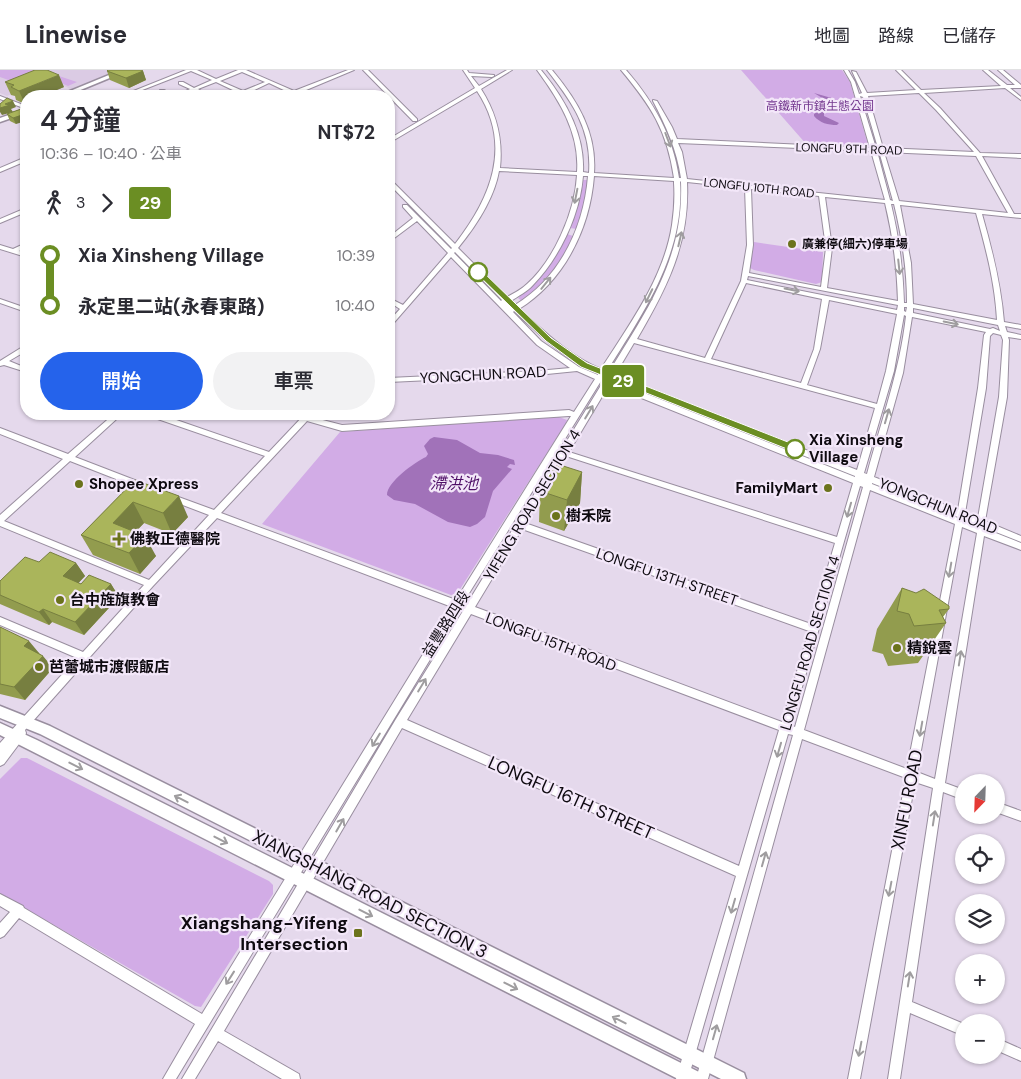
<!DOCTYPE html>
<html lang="zh-TW">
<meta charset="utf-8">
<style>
body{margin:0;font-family:"DM Sans","Noto Sans TC",sans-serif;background:#f2f2f3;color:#2b2b33;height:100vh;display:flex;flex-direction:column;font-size:19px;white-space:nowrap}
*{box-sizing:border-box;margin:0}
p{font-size:16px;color:#7c7c81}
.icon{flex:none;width:28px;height:28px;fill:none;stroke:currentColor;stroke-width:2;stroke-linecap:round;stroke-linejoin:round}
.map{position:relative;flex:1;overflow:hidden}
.details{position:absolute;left:20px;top:20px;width:375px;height:330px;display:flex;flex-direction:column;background:#fff;border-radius:20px;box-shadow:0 1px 4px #0004}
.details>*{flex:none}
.badge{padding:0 10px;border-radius:4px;font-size:18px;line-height:32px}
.needle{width:32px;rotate:203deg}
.tools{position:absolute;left:955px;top:704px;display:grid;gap:10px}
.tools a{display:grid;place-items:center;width:50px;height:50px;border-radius:50%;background:#fff;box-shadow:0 1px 4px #0004;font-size:25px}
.map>.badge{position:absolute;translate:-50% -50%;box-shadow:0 0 0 2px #fff}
.legs{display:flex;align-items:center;gap:8px;height:55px;padding:0 20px;font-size:16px}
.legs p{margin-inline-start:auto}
.head{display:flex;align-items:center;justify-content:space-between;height:85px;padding:0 20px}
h1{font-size:28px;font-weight:600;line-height:38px}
.button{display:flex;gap:10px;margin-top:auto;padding:10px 20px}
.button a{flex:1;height:58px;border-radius:30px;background:#2563eb;color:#fff;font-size:20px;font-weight:600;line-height:58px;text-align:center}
.button a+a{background:#f2f2f3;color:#2b2b33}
ul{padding:0 20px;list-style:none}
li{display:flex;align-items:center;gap:18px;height:50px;font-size:19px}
li i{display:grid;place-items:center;width:8px;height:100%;margin:0 6px;background:currentColor}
li i::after{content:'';width:12px;height:12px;margin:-6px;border:4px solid;border-radius:50%;background:#fff}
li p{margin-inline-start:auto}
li:first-child i{background:linear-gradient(#0000 50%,currentColor 0)}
li:last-child i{background:linear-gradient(currentColor 50%,#0000 0)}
header{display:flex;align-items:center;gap:30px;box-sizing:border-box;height:70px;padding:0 25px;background:#fff;border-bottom:1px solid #e1e1e2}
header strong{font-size:24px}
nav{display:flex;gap:28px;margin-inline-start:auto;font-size:18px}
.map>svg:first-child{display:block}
.built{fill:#dbcbe4}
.green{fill:#d2ace6}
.water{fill:#a172b9}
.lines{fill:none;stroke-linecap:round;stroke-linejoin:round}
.minor-casing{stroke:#998e9f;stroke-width:2}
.major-casing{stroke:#998e9f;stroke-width:3}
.minor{fill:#fff;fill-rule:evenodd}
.major{fill:#fff;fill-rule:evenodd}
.wall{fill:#929c4e}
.shaded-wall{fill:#777f40}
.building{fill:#aab55b;stroke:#777f40}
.oneway{stroke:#9f9d9f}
.line-1{fill:#6b8e23;stroke:#fff}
.poi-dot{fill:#6b731c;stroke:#f3e7f9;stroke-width:2}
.stop-1-dot{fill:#fff;stroke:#6b8e23;stroke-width:2.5}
.labels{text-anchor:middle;stroke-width:4.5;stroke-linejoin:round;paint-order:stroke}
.far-park-label{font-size:12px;fill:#73378e;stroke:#f3e7f9}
.far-street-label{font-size:12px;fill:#0e0a10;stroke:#f3e7f9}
.far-poi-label{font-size:12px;font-weight:bold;fill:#0e0a10;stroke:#f3e7f9;text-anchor:start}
.street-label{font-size:15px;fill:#0e0a10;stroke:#f3e7f9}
.stop-label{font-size:15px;font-weight:bold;fill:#0e0a10;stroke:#f3e7f9;text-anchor:start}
.poi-label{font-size:15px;font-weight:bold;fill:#0e0a10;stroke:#f3e7f9;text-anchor:start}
.water-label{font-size:16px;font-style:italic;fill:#4e0d66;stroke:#f3e7f9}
.near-street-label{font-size:18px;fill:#0e0a10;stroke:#f3e7f9}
.near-poi-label{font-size:18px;font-weight:bold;fill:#0e0a10;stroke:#f3e7f9;text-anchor:end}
</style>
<header>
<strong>Linewise</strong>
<nav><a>地圖</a><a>路線</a><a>已儲存</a></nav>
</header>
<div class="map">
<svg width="1021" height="1009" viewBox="0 0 1021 1009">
<rect width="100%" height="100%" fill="#e5d9ec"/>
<path class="built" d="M0 0H117L71 19 47 9 7 26 0 23Z"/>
<path class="green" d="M0 0H41L77 12 68 16 52 9 14 12 0 7Z
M741 0H842L850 12 868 75 861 77 807 75Z
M582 110H589L587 127 577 159 570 158Z
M567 164 573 166C562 192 544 214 523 232L518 228 528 219Z
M754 172 823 182 822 212 816 214 754 200 750 198Z
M559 347 567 350 566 353 457 524 451 525 262 454 340 362Z
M21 688H27L269 811 273 815V824L201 937 195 936 0 824V709Z"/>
<path class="water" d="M814 23 835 29 824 42V46L839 53 837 55C828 55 820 53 814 46V44L826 37 824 29Z
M434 367 457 370 480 383 498 385 514 390 515 395 510 394 507 397 512 399 493 421 485 447 477 454 470 457 448 452 415 434 394 430 387 425C387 412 415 392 426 387L428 384 424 376 430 369Z"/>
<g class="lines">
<g class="minor-casing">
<path id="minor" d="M186 0H197L216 9 238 0H246L294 21 348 0H354L299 23 304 26 294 24 284 26 290 23 269 13 246 24 233 26 239 23 216 12 198 19 210 26H205L194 21 182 26H176L190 19 179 14V12H183L194 18 212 10 191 1 127 26H121ZM242 2 265 12 243 21 220 11Z
M363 0H368L417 49V51H413Z
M463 0H467L469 3 494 5V6L492 7 471 6 479 16 507 0H512L481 19C497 44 503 69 500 98L577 102C580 63 559 30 537 0H541C565 29 585 64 583 102L589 103C592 59 572 32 547 0H552C577 30 597 62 594 103L674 108C667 60 651 36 621 0H626C654 32 673 66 679 108H681C677 80 666 56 653 31V30L657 31 672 57 677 69 870 78 851 12 844 0H848L855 12 859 24 862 23 852 1 856 2 867 23 916 20 896 0H901L921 20 1001 16 983 0H988L1007 15H1015L998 0H1003L1021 15V18H1010L1021 27V30L1005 18 924 23 940 38 980 83 1021 84V88L982 86 1014 144H1021V148L982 144C992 179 1001 214 1004 252L1021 255V259L1005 256 1007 262 1021 265V269L1008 267 1009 270 1007 327 985 451 1021 466V472L872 413V414L1021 473V480L984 466 945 713 964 720V730L943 722 912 932 964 954V966L910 943 900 1009H888L933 718 915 712 860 1009H848L906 708 802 669 708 1009H696L793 665 788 664 688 1009H676L736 806 402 658 224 961 299 1004 300 1009H282L218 971 195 1009H182L396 649 463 541 460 540 176 1009H163L195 954 19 848 4 866 0 868V853L10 842 0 836V824L23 836 24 838 202 944 452 537 217 448 153 516 25 660 26 663 25 666 4 694 0 696V673L77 588 0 555V547L83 582 144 515 0 456V445L63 389 0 364V358L68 384 114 344H122L75 387 145 414 146 416 145 418H139L70 391 4 451 149 510 209 445 167 429 166 427 167 425H173L214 440 265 386 149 346 148 344H159L269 382 305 344H313L311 347 342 355 569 340 574 342 595 309 577 301 537 305 389 312V308L537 301 570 298 537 275 451 187 391 256 389 257V251L400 239 389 232V228L403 235 448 183 417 151 389 172V167L413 148 403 137V135H407L451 179 452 178 389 114V109L391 110 455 174C491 128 513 75 477 21L389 73V69L475 18ZM919 23 936 40 974 82 883 78 868 26ZM860 26 863 27 878 78H876ZM678 73 871 81 885 130 687 109 682 82ZM877 81H879L893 131 890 130ZM884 82 976 86 1008 143 899 131ZM499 101 577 105C575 142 554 190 527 214 521 220 514 223 507 227L458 178C476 156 494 129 499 101ZM583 106H588C584 157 560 208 515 235L511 231C518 226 527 222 533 215 560 187 580 145 583 106ZM594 106 674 111V113C675 127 674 141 672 155 664 208 629 255 601 299 569 286 544 261 519 239 564 211 590 159 594 106ZM680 111 681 112C684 189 647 240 609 302L607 301C643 243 685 184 680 111ZM687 112 745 118 747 175 741 211 705 288 637 269C667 218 690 173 687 112ZM751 119 819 126 826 178 821 217 749 203 753 175ZM825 127 885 133C893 166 897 198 898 231L827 218 832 178ZM891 134H894C902 167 907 199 907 233H904C903 199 899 167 891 134ZM900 135 976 143C986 179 995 213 997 250L913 234 911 193ZM455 182 502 230 501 231 454 183ZM748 206 898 235 897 240 747 210ZM746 213 822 229 814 279 801 313 711 289ZM829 230 897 244 886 301 877 334 807 315 820 279ZM904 237H907L906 242 904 241ZM913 238 998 255 1000 261 993 258 990 259 913 243ZM514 241C540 265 565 290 598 303V305L579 297 541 271 513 242ZM904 245 906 246C900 300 881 352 867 404L864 403 894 301ZM912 247 986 262 984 265 978 318 958 440 874 407 903 303ZM993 263 1001 265 1003 270 999 327 978 448 965 443 986 318 990 266ZM634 273 875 338 857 400 615 305ZM612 309 855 406V407L612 310ZM601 311 603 312 467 534 463 533ZM609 315 853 413 837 467 569 382ZM569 346H571L456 530 221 443 307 351 342 361ZM566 386 835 473 811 554 525 453ZM860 416 863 417 795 657 791 655ZM870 420 955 454 907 699 804 660ZM962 457 977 463 935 709 917 702ZM522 459 809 561 782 652 475 537ZM471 544 779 660 739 796 407 650Z
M160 20H164L175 26H170L160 22Z
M0 26 26 36V39L0 29Z
M26 87V91L0 102V98Z
M26 138V142L0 153V149Z
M26 173V177L19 181 26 183V187L0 179V175L13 179Z
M0 229 26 238V242L0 233Z
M24 276H26V281L9 291 26 298V302L4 295 0 296V291Z
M996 732 1021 741V751L996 742Z
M996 968 1021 979V991L996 980Z"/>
</g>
<g class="major-casing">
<path id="major" d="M121 0H129L66 26H58Z
M26 39V43L0 52V48Z
M0 636 50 656 744 1003 746 1009H721L40 664 0 648Z
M0 653 37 670 701 1003 703 1009H678L0 665Z"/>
</g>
<use href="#minor" class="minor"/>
<use href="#major" class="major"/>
</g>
<path class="wall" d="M107 1H143L146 10 129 18 110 10Z
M5 12 64 17 42 26H26V33L25 34 16 30 15 26 11 25Z
M24 38 16 54 10 51 7 44Z
M582 402 580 433 564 461 539 452 540 421Z
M135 410 188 447 172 464 144 453 135 462 156 486 140 504 93 485 81 465Z
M39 492 76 493 85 506 78 513 81 514H111L119 527 84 565 52 552 49 555 0 534V511Z
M902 518 949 539 943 547 946 553 918 593 888 596 883 584 872 581 877 559Z
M0 557 39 583 53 598 25 630 0 624Z"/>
<path class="shaded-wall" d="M143 1 146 10 129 18 126 8Z
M59 5 64 17 42 26H26V33L25 34 19 21Z
M13 31 16 37 11 39 13 42 2 45 0 42V38L5 34Z
M26 43V51L16 54 13 48Z
M582 402 580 433 564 461 567 430Z
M179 426 188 447 172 464 163 443Z
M133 432 144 453 124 474 113 453Z
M145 466 156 486 140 504 129 483Z
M76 493 85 506 72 520 63 506Z
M111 514 119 527 84 565 75 552Z
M43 539 52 552 49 555 39 542Z
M29 571 39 583 34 589 24 576Z
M43 586 53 598 25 630 14 617Z"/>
<path class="building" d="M35 0H47L59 5 19 21 11 17 14 15 5 12Z
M108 0H141L143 1 126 8 107 1Z
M7 28 13 31 5 34 10 35 0 38V34Z
M24 38H26V43L25 44 13 48 7 44Z
M557 394 582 402 567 430 540 421Z
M135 410 179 426 163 443 133 432 113 453 145 466 129 483 81 465Z
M50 482 76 493 63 506 81 514 89 505 111 514 75 552 43 539 39 542 0 525V511L25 487 39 492Z
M902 518 916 523 924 519 949 536V539L939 540 946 553 914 556 909 544 897 541Z
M0 557 29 571 24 576 43 586 14 617 0 614Z"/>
<defs><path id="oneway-shaft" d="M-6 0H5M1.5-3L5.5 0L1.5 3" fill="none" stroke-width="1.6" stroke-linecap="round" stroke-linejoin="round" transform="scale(1.25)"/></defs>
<g class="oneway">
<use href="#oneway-shaft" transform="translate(668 70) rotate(69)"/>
<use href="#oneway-shaft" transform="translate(576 126) rotate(101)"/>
<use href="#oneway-shaft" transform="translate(680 169) rotate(-77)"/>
<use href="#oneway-shaft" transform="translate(899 197) rotate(84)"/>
<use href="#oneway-shaft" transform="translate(546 213) rotate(-51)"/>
<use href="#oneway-shaft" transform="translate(792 220) rotate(11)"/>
<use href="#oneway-shaft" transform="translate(649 226) rotate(116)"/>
<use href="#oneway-shaft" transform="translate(951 253) rotate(12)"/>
<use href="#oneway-shaft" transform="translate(589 342) rotate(-59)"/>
<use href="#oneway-shaft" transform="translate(887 346) rotate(-74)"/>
<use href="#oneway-shaft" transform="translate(849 440) rotate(106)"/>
<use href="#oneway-shaft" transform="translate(950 500) rotate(100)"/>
<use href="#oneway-shaft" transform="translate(960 588) rotate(-81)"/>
<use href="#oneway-shaft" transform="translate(422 615) rotate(-59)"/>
<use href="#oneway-shaft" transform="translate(921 659) rotate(100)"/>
<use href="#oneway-shaft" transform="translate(376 670) rotate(121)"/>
<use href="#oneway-shaft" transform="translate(779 680) rotate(106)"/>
<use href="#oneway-shaft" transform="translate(76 696) rotate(27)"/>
<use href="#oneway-shaft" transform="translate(181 729) rotate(-153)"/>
<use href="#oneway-shaft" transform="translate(934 748) rotate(-81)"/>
<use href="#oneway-shaft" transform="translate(340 755) rotate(-60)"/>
<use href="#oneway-shaft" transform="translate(221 770) rotate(27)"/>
<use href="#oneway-shaft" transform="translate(764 789) rotate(-74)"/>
<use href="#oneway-shaft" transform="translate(890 819) rotate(101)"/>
<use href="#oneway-shaft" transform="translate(733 836) rotate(106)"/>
<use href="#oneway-shaft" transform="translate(366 843) rotate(27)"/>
<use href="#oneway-shaft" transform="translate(230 908) rotate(122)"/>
<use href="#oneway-shaft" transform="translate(909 909) rotate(-81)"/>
<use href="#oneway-shaft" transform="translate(511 916) rotate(27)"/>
<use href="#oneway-shaft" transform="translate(619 950) rotate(-153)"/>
<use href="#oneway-shaft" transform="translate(715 962) rotate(-74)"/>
<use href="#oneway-shaft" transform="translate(860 979) rotate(101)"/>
</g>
<path class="line-1" d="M476 200H481L551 268 587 293 798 376 799 379 798 381H792L581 297 546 271 476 203Z"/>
<g class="poi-dot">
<circle cx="792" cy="174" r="5"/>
<circle cx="79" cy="414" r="5"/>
<circle cx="828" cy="418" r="5"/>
<circle cx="556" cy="446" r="5"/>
<path d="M116.5 461.5h5v5h5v5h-5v5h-5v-5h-5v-5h5z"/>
<circle cx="60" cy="530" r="5"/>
<circle cx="897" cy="578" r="5"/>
<circle cx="39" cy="597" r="5"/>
<rect x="353" y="858" width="10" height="10" rx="2.5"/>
</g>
<g class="stop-1-dot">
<circle cx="478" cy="202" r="9"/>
<circle cx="795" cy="379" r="9"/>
</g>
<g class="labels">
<g class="far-park-label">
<text x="820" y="40">高鐵新市鎮生態公園</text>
</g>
<g class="far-street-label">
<text transform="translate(849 79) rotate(2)" y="4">LONGFU 9TH ROAD</text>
<text transform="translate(759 118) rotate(6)" y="4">LONGFU 10TH ROAD</text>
</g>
<g class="far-poi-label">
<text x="802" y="178">廣兼停(細六)停車場</text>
</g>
<g class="street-label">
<text transform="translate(483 305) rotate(-3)" y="5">YONGCHUN ROAD</text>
<text transform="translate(532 435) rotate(-59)" y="5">YIFENG ROAD SECTION 4</text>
<text transform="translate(938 436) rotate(22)" y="5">YONGCHUN ROAD</text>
<text transform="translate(667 507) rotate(19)" y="5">LONGFU 13TH STREET</text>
<text transform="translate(446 554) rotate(-58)" y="5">益豐路四段</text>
<text transform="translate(551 572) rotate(21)" y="5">LONGFU 15TH ROAD</text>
<text transform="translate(810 573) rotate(-74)" y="5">LONGFU ROAD SECTION 4</text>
</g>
<g class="stop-label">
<text x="809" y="375">Xia Xinsheng<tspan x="809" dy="17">Village</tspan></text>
</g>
<g class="poi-label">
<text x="89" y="419">Shopee Xpress</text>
<text x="818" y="423" text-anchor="end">FamilyMart</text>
<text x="566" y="451">樹禾院</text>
<text x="130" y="474">佛教正德醫院</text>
<text x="70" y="535">台中旌旗教會</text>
<text x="907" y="583">精銳雲</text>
<text x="49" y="602">芭蕾城市渡假飯店</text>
</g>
<g class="water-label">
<text x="454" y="419">滯洪池</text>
</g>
<g class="near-street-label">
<text transform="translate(571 728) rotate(24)" y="6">LONGFU 16TH STREET</text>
<text transform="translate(907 730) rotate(-79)" y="6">XINFU ROAD</text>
<text transform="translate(370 824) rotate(27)" y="6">XIANGSHANG ROAD SECTION 3</text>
</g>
<g class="near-poi-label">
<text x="348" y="859">Xiangshang-Yifeng<tspan x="348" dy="21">Intersection</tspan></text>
</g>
</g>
</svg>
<div class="tools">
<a><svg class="needle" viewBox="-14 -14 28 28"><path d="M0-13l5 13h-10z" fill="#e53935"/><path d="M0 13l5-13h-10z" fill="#7c7c81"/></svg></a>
<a><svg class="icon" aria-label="locate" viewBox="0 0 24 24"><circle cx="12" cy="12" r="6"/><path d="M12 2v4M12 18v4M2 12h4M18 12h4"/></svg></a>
<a><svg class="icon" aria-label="layers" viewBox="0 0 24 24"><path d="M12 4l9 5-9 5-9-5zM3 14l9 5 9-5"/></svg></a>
<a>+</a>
<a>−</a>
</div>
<b class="badge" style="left:623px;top:311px;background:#6b8e23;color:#fff">29</b>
<section class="details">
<div class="head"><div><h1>4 分鐘</h1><p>10:36 – 10:40 · 公車</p></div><b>NT$72</b></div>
<div class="legs"><svg class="icon" aria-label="walk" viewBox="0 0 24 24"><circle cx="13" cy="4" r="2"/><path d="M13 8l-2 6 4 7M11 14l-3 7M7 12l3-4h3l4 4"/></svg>3<svg class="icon" aria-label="forward" viewBox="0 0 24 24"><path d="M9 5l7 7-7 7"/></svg><b class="badge" style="background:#6b8e23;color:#fff">29</b></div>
<ul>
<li><i style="color:#6b8e23"></i><b>Xia Xinsheng Village</b><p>10:39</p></li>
<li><i style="color:#6b8e23"></i><b>永定里二站(永春東路)</b><p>10:40</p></li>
</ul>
<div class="button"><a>開始</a><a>車票</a></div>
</section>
</div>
